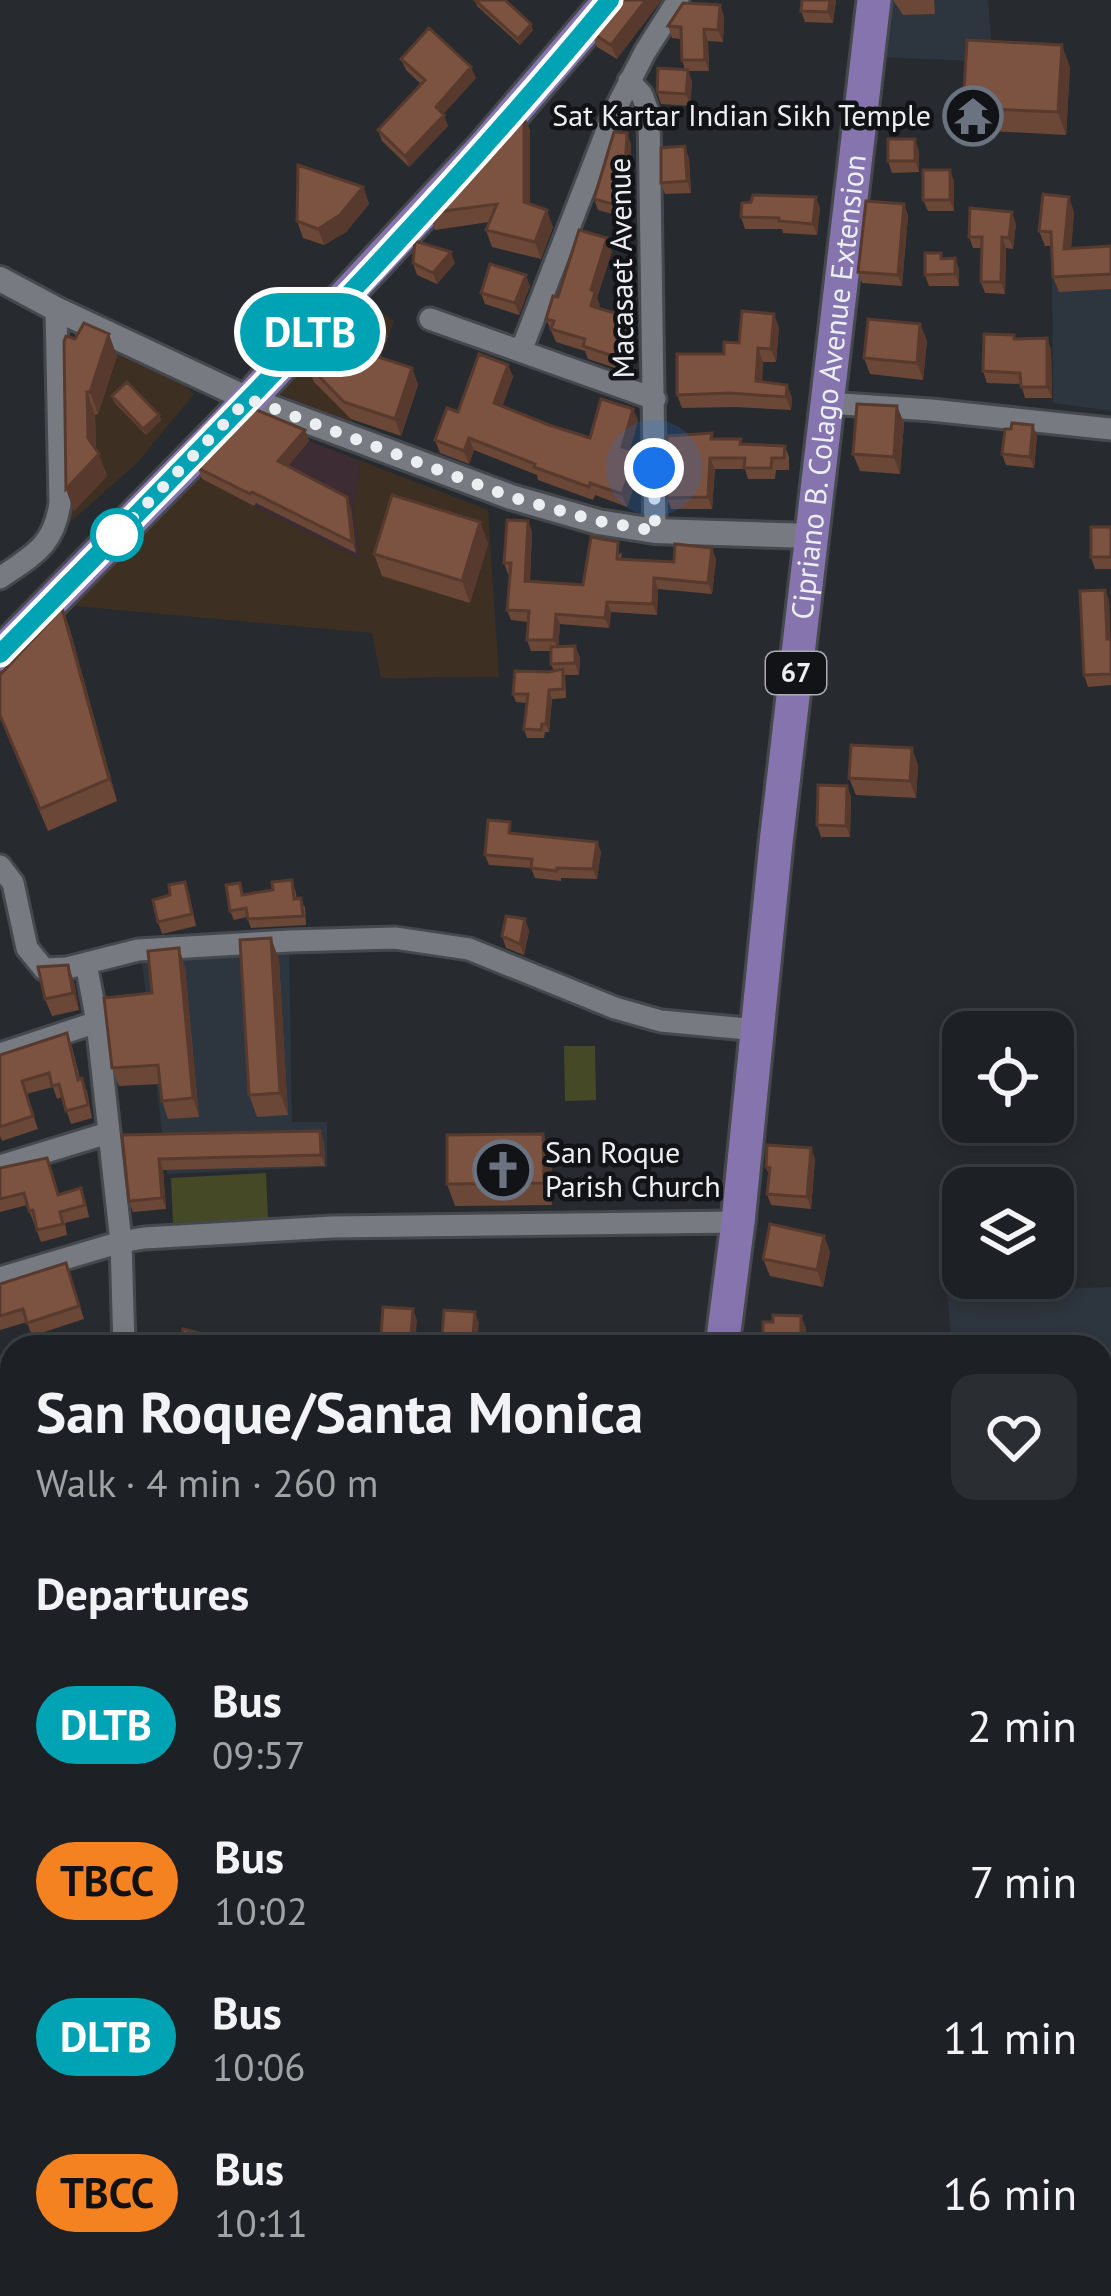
<!DOCTYPE html>
<meta charset="utf-8">
<style>
body{margin:0;font-family:"PT Sans",sans-serif;background:#2a2d31;color:#f1f3f6;height:100vh;display:flex;flex-direction:column;font-size:45px;white-space:nowrap}
*{box-sizing:border-box;margin:0}
p{font-size:39px;color:#a0a3a6}
.icon{flex:none;width:66px;height:66px;fill:none;stroke:currentColor;stroke-width:2;stroke-linecap:round;stroke-linejoin:round}
.map{position:relative;flex:1;overflow:hidden}
.sheet{position:absolute;left:0px;top:1335px;width:1113px;height:963px;display:flex;flex-direction:column;background:#1d2024;border-radius:36px 36px 0 0;box-shadow:0 6px 18px #0003,0 0 0 3px #3b3e41}
.sheet>*{flex:none}
.badge{padding:0 24px;border-radius:39px;font-size:42px;line-height:78px}
.controls{position:absolute;left:942px;top:1011px;display:grid;gap:24px}
.controls a{display:grid;place-items:center;width:132px;height:132px;border-radius:24px;background:#1d2024;box-shadow:0 6px 18px #0003,0 0 0 3px #3b3e41;font-size:60px}
.you{position:absolute;width:60px;height:60px;margin:-30px;border:9px solid #fff;border-radius:50%;background:#1a73e8;box-shadow:0 0 0 18px #1a73e833}
.map>.badge{position:absolute;translate:-50% -50%;box-shadow:0 0 0 6px #fff}
h2{padding:0 36px;font-size:45px;line-height:108px}
.round{display:grid;place-items:center;flex:none;width:126px;height:126px;border-radius:24px;background:#2a2d31}
.overview{display:flex;align-items:center;justify-content:space-between;height:204px;padding:0 36px}
h1{font-size:57px;font-weight:700;line-height:90px}
ul{padding:0;list-style:none}
li{display:flex;align-items:center;gap:36px;height:156px;padding:0 36px}
li div{flex:1}
li b{display:block;font-size:45px}
li em{font-style:normal}
li .badge{min-width:132px;font-weight:700;text-align:center}
.map>svg:first-child{display:block}
.commercial{fill:#3e2f23}
.industrial{fill:#3e2c34}
.built{fill:#2d353e}
.green{fill:#464925}
.lines{fill:none;stroke-linecap:round;stroke-linejoin:round}
.river{stroke:#000f29;stroke-width:33}
.minor-casing{stroke:#45484c;stroke-width:27}
.tertiary-casing{stroke:#45484c;stroke-width:30}
.primary-casing{stroke:#45484c;stroke-width:39}
.minor{stroke:#777b81;stroke-width:21}
.tertiary{stroke:#777b81;stroke-width:24}
.primary{stroke:#8574ae;stroke-width:33}
.wall{fill:#6b4737}
.shaded-wall{fill:#573a2d}
.building{fill:#7c5340;stroke:#573a2d;stroke-width:3}
.line-casing{stroke:#fff;stroke-width:27}
.line{stroke:#00a3b4;stroke-width:18}
.walk{stroke:#eceff2;stroke-width:12;stroke-dasharray:0 21.6}
.stop-dot{fill:#fff;stroke:#00a3b4;stroke-width:6}
.labels{text-anchor:middle;stroke-width:9;stroke-linejoin:round;paint-order:stroke}
.shield{fill:#121316;stroke:#abadb0;stroke-width:3}
.shield-label{font-size:27px;font-weight:bold;fill:#eceff2}
.poi-label{font-size:30px;fill:#eceff2;stroke:#121316;text-anchor:end}
.street-label{font-size:30px;fill:#eceff2;stroke:#121316}
</style>
<div class="map">
<svg width="1111" height="2296" viewBox="0 0 1111 2296">
<rect width="100%" height="100%" fill="#272b30"/>
<path class="commercial" d="M358 296 394 321 377 365H373L351 423 266 388Z
M64 335 128 355 172 375 194 394 137 463 66 526Z
M361 461 488 510 499 677 381 678 372 633 75 606 193 475 359 559 353 510Z"/>
<path class="industrial" d="M309 441 361 461 353 510 360 559 254 506Z"/>
<path class="built" d="M883 0H988L993 62 878 57Z
M1111 259V411L1053 403 1052 260Z
M289 947 292 1122H327V1167L167 1174 141 953Z
M1111 1287V1872L1101 1870V1347H952L947 1293Z"/>
<path class="green" d="M564 1046H595L596 1100 565 1101Z
M266 1173 268 1219 173 1223 171 1178Z"/>
<g class="lines">
<path class="river" d="M0 1609 12 1616
M1101 2138 1111 2137"/>
<g class="minor-casing">
<path id="minor" d="M629 81 642 95 649 114 655 531
M430 319 655 399
M521 351 614 112 645 52 678 0
M827 403 931 410 1111 429
M0 578C33 555 54 546 60 503L56 309
M0 866 13 883 27 948 44 969 67 968 138 950 290 941 395 938 469 949 615 1008 661 1021 758 1030
M88 974 97 1022 121 1242 124 1347
M0 1054 97 1022
M0 1166 108 1133
M0 1278 121 1242 144 1238 332 1227 738 1222
M0 1386 12 1383
M0 1554 12 1541
M0 1771 12 1810
M0 1861 12 1863
M0 1993 12 1996
M0 2268 12 2272
M64 2286 101 2296
M147 2296 150 2286"/>
</g>
<g class="tertiary-casing">
<path id="tertiary" d="M0 279 56 309 248 399 511 497 598 522 655 531 811 536"/>
</g>
<g class="primary-casing">
<g id="primary">
<path d="M0 654 227 423 484 147 610 0"/>
<path id="s1" d="M722 1347 738 1222 776 843 874 0"/>
<path d="M559 2296 560 2286"/>
</g>
</g>
<use href="#minor" class="minor"/>
<use href="#tertiary" class="tertiary"/>
<use href="#primary" class="primary"/>
</g>
<path class="wall" d="M475 0 533 30 520 45 477 6Z
M620 0 617 59 597 47 592 33Z
M802 0H836L833 23 805 22 801 11Z
M893 0H934L935 14 903 15Z
M720 5 724 17 723 42 708 41 709 71H688L692 82 690 106 661 104 657 92 685 70 682 60 681 39 672 38 668 26Z
M401 59 476 78 443 114 448 126 409 167 382 141 378 130 421 84 406 70Z
M1070 67 1066 135 971 130 963 108Z
M524 114 530 131V204L553 227 541 259 492 247 486 230 489 222 435 230 429 213Z
M631 144 629 180 620 216 598 210 594 199Z
M919 151V172L892 173 888 161Z
M689 158 691 193 665 194 661 183Z
M954 181V211H928L923 200Z
M363 187 369 204 346 232 324 245 303 238 297 221Z
M904 204 908 216 902 286 862 283 858 272Z
M820 208 817 235 783 233 782 229H745L741 217Z
M1074 212 1071 248 1111 246V289L1059 292 1053 277 1052 246H1045L1039 231Z
M1016 224 1013 249 1006 248 1005 294 985 293 981 282 982 248H973L969 237Z
M612 251 597 298 599 308 633 331 621 370 588 359 585 351 556 342 546 319 558 297Z
M955 258 959 270V286H929L925 275 943 259Z
M413 263H455L437 284 417 275Z
M530 286 519 315 485 304 481 293Z
M920 324 927 341 923 380 870 374 864 358Z
M779 327 776 362H763L762 382 787 385 792 398 791 410 735 407 682 408 677 395 724 354 739 343Z
M1014 335 1016 339 1047 338 1051 350 1052 398H1025L1021 384 987 383 983 371Z
M388 336 380 357 412 368 418 385 401 436 351 419 314 382 308 365Z
M64 341 117 356 98 414 95 415 96 449 107 476 74 511 66 489Z
M508 365 513 377 502 406 549 425 590 438 633 409 638 421 630 449 639 464V472L627 507 595 495 593 500 538 480 537 475 474 450 469 464 440 453 435 440 458 412Z
M112 396 159 415 161 420 146 435 114 402Z
M897 406 904 423 900 474 860 471 853 454Z
M1011 429 1037 436 1034 468 1006 465 1002 454Z
M305 430 309 441 288 466 351 508 356 553 256 503 254 506 202 479 198 468Z
M714 439 742 444 785 446 789 457V470H776L775 479H748L745 469H715L712 509H671L667 498Z
M528 521 532 532 530 581 583 585 622 552 621 559 674 562 716 559 712 594 658 589 657 615 611 612 609 628 560 624 558 647 575 646 580 658 579 675H565L566 698 552 699 549 732H545L544 738H527L524 729 527 703 516 702 513 694 554 671 551 664V651H531L527 640 528 622 511 620 507 610 510 574H508L504 563Z
M480 522 488 544 470 603 382 576 374 554Z
M1111 527V569H1095L1091 557Z
M1105 590 1109 601 1111 685 1088 687 1084 675Z
M62 608 70 630 117 801 48 831 0 718V675Z
M918 765 916 798 856 795 849 778Z
M847 786 851 797 850 837H821L817 825Z
M514 833 597 842 601 852 597 879 561 878V881L535 878 531 868 489 865 485 855Z
M295 889 297 899 305 907 306 925 251 928 247 917 234 920 230 911 244 895Z
M189 893 196 926 162 934 158 922Z
M525 919 529 931 524 955 506 948 502 936Z
M271 938 279 960 288 1115 257 1117 249 1095Z
M68 965 74 982 79 1010 52 1016 45 999Z
M185 967 199 1117 168 1119 162 1101 160 1084 119 1086 112 1068 152 993Z
M72 1046 80 1079 87 1091 92 1118 71 1124 62 1097 57 1099 53 1087 26 1094 38 1129 2 1141 0 1136V1055Z
M543 1134 552 1156V1205L455 1206 447 1184Z
M122 1135 324 1142 325 1166 163 1170 166 1209 133 1212 129 1201Z
M815 1159 811 1209 771 1205 767 1194 769 1175 766 1167Z
M0 1168 59 1194 85 1199 89 1217 65 1223 67 1235 41 1242 27 1205 0 1212Z
M824 1236 830 1252 823 1287 770 1276 763 1259Z
M66 1263 84 1319 32 1336 27 1322 0 1330V1284Z
M773 1322 806 1328 805 1347H763Z
M0 1997 4 1998 12 1997V2045L0 2042Z
M1002 2286H1090L1093 2296H1004Z"/>
<path class="shaded-wall" d="M646 0H662L617 59 611 45Z
M830 0H836L833 23 828 12Z
M720 5 724 17 723 42 718 30Z
M531 24 533 30 520 45 518 39Z
M704 29 708 41 709 71 705 60Z
M1062 45 1070 67 1066 135 1058 112Z
M471 67 476 78 440 118 436 107Z
M688 70 692 82 690 106 686 94Z
M524 114 530 131V219L524 202Z
M444 115 448 126 409 167 405 156Z
M627 133 631 144 629 180 620 216 616 205Z
M915 139 919 151V172L915 161Z
M685 146 689 158 691 193 687 181Z
M950 170 954 181V211L950 200Z
M363 187 369 204 346 232 324 245 318 229Z
M816 197 820 208 817 235 813 224Z
M1069 197 1074 212 1070 264 1064 249Z
M904 204 908 216 902 286 898 275Z
M547 210 553 227 541 259 535 242Z
M1012 212 1016 224 1013 249 1009 238Z
M1002 237 1006 248 1005 294 1001 282Z
M607 238 612 251 597 298 600 305 596 319 591 306V290Z
M451 252 455 263 437 284 433 273Z
M955 258 959 270V286L955 274Z
M526 275 530 286 519 315 515 303Z
M774 314 779 327 776 362 771 349Z
M628 317 633 331 621 370 616 357Z
M382 319 388 336 375 370 369 354Z
M920 324 927 341 923 380 917 363Z
M109 334 117 356 98 414 90 392Z
M1047 338 1051 350 1052 398 1047 387Z
M758 348 763 362 761 395 756 381Z
M508 365 513 377 499 416 494 403Z
M412 368 418 385 401 436 395 419Z
M787 385 792 398 791 410 786 397Z
M87 392 95 415 96 458 99 454 107 476 74 511 66 489 88 438Z
M897 406 904 423 900 474 894 457Z
M633 409 638 421 627 459 622 447Z
M159 415 161 420 146 435 143 429Z
M1033 425 1037 436 1034 468 1030 457Z
M305 430 309 441 282 473 278 461Z
M469 438 474 450 469 464 464 451Z
M634 451 639 464V472L627 507 622 494Z
M710 458 715 469 712 509 708 497Z
M347 497 351 508 356 553 352 542Z
M528 521 532 532 529 592 525 581Z
M480 522 488 544 470 603 462 581Z
M712 548 716 559 712 594 708 583Z
M654 578 658 589 657 615 653 604Z
M1105 590 1109 601 1111 649 1107 639Z
M607 602 611 612 609 628 605 618Z
M62 608 70 630 117 801 109 779Z
M556 614 560 624 558 651 554 640Z
M575 646 580 658 579 675 575 663Z
M549 690 552 699 549 732 546 724Z
M912 748 918 765 916 798 910 781Z
M847 786 851 797 850 837 846 826Z
M597 842 601 852 597 879 593 869Z
M525 919 529 931 524 955 520 944Z
M271 938 279 960 288 1115 280 1093Z
M179 948 185 967 199 1117 193 1098Z
M68 965 74 982 79 1010 73 993Z
M320 1131 324 1142 325 1166 321 1155Z
M543 1134 552 1156V1205L544 1183Z
M811 1148 815 1159 811 1209 807 1197Z
M159 1159 163 1170 166 1209 162 1198Z
M824 1236 830 1252 823 1287 817 1270Z
M413 1309 417 1320 415 1346 411 1335Z
M475 1312 479 1323 477 1347H472Z
M801 1316 806 1328 805 1347H803L801 1342Z
M12 1480V1498L0 1512V1495Z
M12 2115V2150L2 2181 6 2192 0 2210V2152Z
M168 2286H172L175 2296H164Z
M464 2286H472L471 2296H462Z"/>
<path class="building" d="M475 0H505L531 24 518 39Z
M620 0H646L611 45 592 33Z
M802 0H830L828 12 801 11Z
M683 3 720 5 718 30 704 29 705 60H682L681 27 668 26Z
M429 28 471 67 436 107 444 115 405 156 378 130 425 80 401 59Z
M967 40 1062 45 1058 112 963 108Z
M658 68 688 70 686 94 657 92Z
M524 114V202L547 210 535 242 486 230 497 204 429 213Z
M614 132 627 133 625 169 616 205 594 199Z
M888 139H915V161H888Z
M685 146 687 181 661 183V148Z
M298 165 363 187 340 215 318 229 297 221Z
M923 170H950V200H923Z
M1043 194 1069 197 1064 249 1111 246V274L1053 277 1051 232 1039 231Z
M753 195 816 197 813 224 779 221V218L741 217 742 203 751 202Z
M866 201 904 204 898 275 858 272Z
M970 208 1012 212 1009 238 1002 237 1001 282H981L982 237H969Z
M579 230 607 238 591 290 595 292 591 306 628 317 616 357 583 346 585 339 551 329 554 321 546 319 553 296 558 297Z
M415 241 451 252 433 273 413 263Z
M925 253H941V259L955 258V274L925 275Z
M490 264 526 275 515 303 481 293Z
M362 310 382 319 369 354 412 368 395 419 344 402 308 365Z
M742 311 774 314 771 349 758 348 756 381 787 385 786 397 730 393 677 395V354H724V342L739 343Z
M868 319 920 324 917 363 864 358Z
M84 323 109 334 90 392H87L88 438 99 454 66 489 64 341 66 336 75 339Z
M984 334 1014 335V339L1047 338V387H1021L1020 373 983 371Z
M479 354 508 365 494 403 549 425 590 438 601 399 633 409 622 447 634 451 635 459 622 494 590 483 589 487 534 467 535 464 469 438 464 451 435 440 447 408 458 412Z
M127 382 159 415 143 429 112 396Z
M857 404 897 406 894 457 853 454Z
M254 409 305 430 278 461 347 497 352 542 252 492 250 494 198 468Z
M1012 423 1033 425 1030 457 1002 454 1005 429H1011Z
M712 433 711 439H741L740 444 785 446 784 458H772L771 468H744L745 458H710L708 497 667 498V436Z
M392 495 480 522 462 581 374 554Z
M507 520 528 521 525 581 583 585 591 537 618 542 617 559 674 562 675 544 712 548 708 583 654 578 653 604 607 602 605 618 556 614 554 640H527L529 611 507 610 511 563H504Z
M1091 527H1111V557H1091Z
M1105 590 1107 639H1111V674L1084 675 1080 591Z
M62 608 109 779 40 809 0 715V675Z
M575 646V663L551 664V647Z
M563 669V689L549 690 546 724H542L541 730 524 729 528 694H513L515 671 549 672Z
M851 745 912 748 910 781 849 778Z
M818 785 847 786 846 826 817 825Z
M488 820 510 822 509 833 597 842 593 869 557 868V871L531 868 532 859 485 855Z
M292 880 294 899 301 898 303 916 248 919 246 908 230 911 226 885 240 883 242 895 273 890 272 882Z
M185 882 192 914 158 922 153 900 170 895 169 885Z
M506 916 525 919 520 944 502 936Z
M271 938 280 1093 249 1095 240 940Z
M179 948 193 1098 162 1101 158 1065 112 1068 104 998 152 993 148 951Z
M68 965 73 993 45 999 38 967Z
M67 1033 78 1080 82 1078 88 1105 66 1111 59 1084 52 1086 49 1073 22 1081 33 1116 0 1127V1055Z
M320 1131 321 1155 159 1159 162 1198 129 1201 122 1135Z
M543 1134 544 1183 447 1184V1135Z
M767 1145 811 1148 807 1197 767 1194 770 1168 766 1167Z
M47 1158 58 1195 81 1188 85 1205 60 1212 63 1224 37 1230 33 1210 29 1211 24 1193 0 1199V1168Z
M770 1224 824 1236 817 1270 763 1259Z
M66 1263 79 1306 27 1323 23 1309 0 1316V1284Z
M383 1307 413 1309 411 1335 442 1337 444 1310 475 1312 472 1347H380Z
M773 1315 801 1316V1342L778 1341V1347H763V1322H773Z
M183 1329 203 1334 200 1347H186L180 1344Z
M165 1340 186 1345 185 1347H163Z
M12 1425V1480L0 1495V1428Z
M0 1997 4 1998 12 1997V2034L0 2031Z
M0 2115H12L0 2152Z
M154 2286H168L164 2296H150Z
M232 2286H464L462 2296H231Z
M1002 2286H1080L1034 2296H1004Z"/>
<g class="lines">
<g class="line-casing">
<path id="line" d="M0 654C208 441 420 230 610 0"/>
</g>
<use href="#line" class="line"/>
<path class="walk" d="M117 535 110 542 248 399 511 497 598 521 655 531 654 468"/>
</g>
<defs>
<g id="temple-ring" transform="scale(3)"><circle r="9.5" fill="#121316" stroke="#6b7280" stroke-width="1.5"/><path d="M0-6L5-2H3V0L6.5 2.5H4V6H1.5V3h-3V6H-4V2.5H-6.5L-3 0V-2H-5Z" fill="#6b7280"/></g>
<g id="church-ring" transform="scale(3)"><circle r="9.5" fill="#121316" stroke="#6b7280" stroke-width="1.5"/><path d="M-1.2-6h2.4v3.5h3.3v2.4h-3.3V6h-2.4V-.1h-3.3v-2.4h3.3Z" fill="#6b7280"/></g>
</defs>
<g fill-rule="evenodd">
<use href="#temple-ring" x="973" y="116"/>
<use href="#church-ring" x="503" y="1170"/>
</g>
<circle class="stop-dot" cx="117" cy="535" r="24"/>
<g class="labels">
<rect class="shield" x="766" y="652" width="60" height="42" rx="9"/>
<g class="shield-label">
<text x="796" y="682">67</text>
</g>
<g class="poi-label">
<text x="931" y="126">Sat Kartar Indian Sikh Temple</text>
<text x="545" y="1163" text-anchor="start">San Roque<tspan x="545" dy="34">Parish Church</tspan></text>
</g>
<g class="street-label">
<text transform="translate(622 268) rotate(-91)" y="10">Macasaet Avenue</text>
<text dy="10" stroke="none"><textPath href="#s1" startOffset="966">Cipriano B. Colago Avenue Extension</textPath></text>
</g>
</g>
</svg>
<div class="controls">
<a><svg class="icon" aria-label="locate" viewBox="0 0 24 24"><circle cx="12" cy="12" r="6"/><path d="M12 2v4M12 18v4M2 12h4M18 12h4"/></svg></a>
<a><svg class="icon" aria-label="layers" viewBox="0 0 24 24"><path d="M12 4l9 5-9 5-9-5zM3 14l9 5 9-5"/></svg></a>
</div>
<div class="you" style="left:654px;top:468px"></div>
<b class="badge" style="left:310px;top:332px;background:#00a3b4;color:#fff">DLTB</b>
<section class="sheet">
<div class="overview"><div><h1>San Roque/Santa Monica</h1><p>Walk · 4 min · 260 m</p></div><a class="round"><svg class="icon" aria-label="heart" viewBox="0 0 24 24"><path d="M12 20l-8-8c-3-5 5-10 8-4 3-6 11-1 8 4z"/></svg></a></div>
<h2>Departures</h2>
<ul>
<li><span class="badge" style="background:#00a3b4;color:#fff">DLTB</span><div><b>Bus</b><p>09:57</p></div><em>2 min</em></li>
<li><span class="badge" style="background:#f58220;color:#111">TBCC</span><div><b>Bus</b><p>10:02</p></div><em>7 min</em></li>
<li><span class="badge" style="background:#00a3b4;color:#fff">DLTB</span><div><b>Bus</b><p>10:06</p></div><em>11 min</em></li>
<li><span class="badge" style="background:#f58220;color:#111">TBCC</span><div><b>Bus</b><p>10:11</p></div><em>16 min</em></li>
</ul>
</section>
</div>
